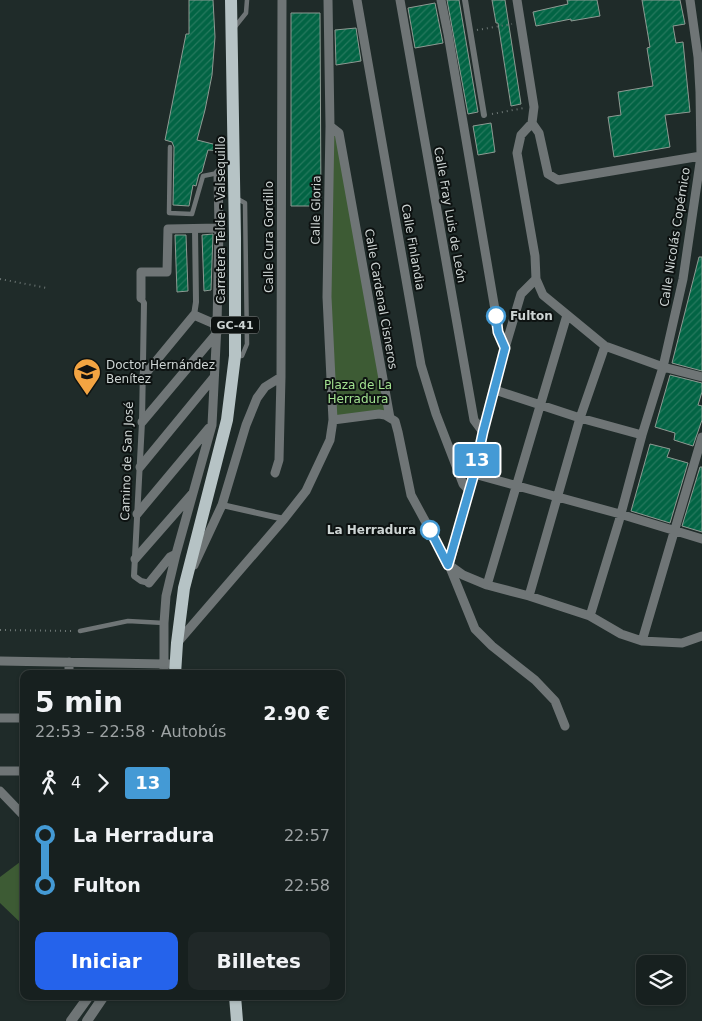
<!DOCTYPE html>
<html lang="es">
<meta charset="utf-8">
<style>
body{margin:0;font-family:"DejaVu Sans",sans-serif;background:#202828;color:#f1f3f6;height:100vh;display:flex;flex-direction:column;font-size:19px;white-space:nowrap}
*{box-sizing:border-box;margin:0}
p{font-size:16px;color:#9ea3a4}
.icon{flex:none;width:28px;height:28px;fill:none;stroke:currentColor;stroke-width:2;stroke-linecap:round;stroke-linejoin:round}
.map{position:relative;flex:1;overflow:hidden}
.side{position:absolute;left:20px;top:670px;width:325px;height:330px;display:flex;flex-direction:column;background:#17201f;border-radius:10px;box-shadow:0 1px 4px #0004,0 0 0 1px #363e3d}
.side>*{flex:none}
.badge{padding:0 10px;border-radius:4px;font-size:18px;line-height:32px}
.tools{position:absolute;left:636px;top:955px;display:grid;gap:10px}
.tools a{display:grid;place-items:center;width:50px;height:50px;border-radius:10px;background:#17201f;box-shadow:0 1px 4px #0004,0 0 0 1px #363e3d;font-size:25px}
.map>.badge{position:absolute;translate:-50% -50%;box-shadow:0 0 0 2px #fff}
.legs{display:flex;align-items:center;gap:8px;height:55px;padding:0 15px;font-size:16px}
.legs p{margin-inline-start:auto}
.overview{display:flex;align-items:center;justify-content:space-between;height:85px;padding:0 15px}
h1{font-size:28px;font-weight:700;line-height:38px}
.action{display:flex;gap:10px;margin-top:auto;padding:10px 15px}
.action a{flex:1;height:58px;border-radius:10px;background:#2563eb;color:#fff;font-size:20px;font-weight:700;line-height:58px;text-align:center}
.action a+a{background:#202828;color:#f1f3f6}
ul{padding:0 15px;list-style:none}
li{display:flex;align-items:center;gap:18px;height:50px;font-size:19px}
li i{display:grid;place-items:center;width:8px;height:100%;margin:0 6px;background:currentColor}
li i::after{content:'';width:12px;height:12px;margin:-6px;border:4px solid;border-radius:50%;background:#17201f}
li p{margin-inline-start:auto}
li:first-child i{background:linear-gradient(#0000 50%,currentColor 0)}
li:last-child i{background:linear-gradient(currentColor 50%,#0000 0)}
.map>svg:first-child{display:block}
.park{fill:#3d5b34}
.building{fill:url(#building-hatch);stroke:#8e9a93}
.lines{fill:none;stroke-linecap:round;stroke-linejoin:round}
.path{stroke:#6b7573;stroke-width:2;stroke-dasharray:1 4;stroke-linecap:butt}
.service{stroke:#6f7576;stroke-width:4.5}
.pedestrian{stroke:#6f7576;stroke-width:6}
.minor{stroke:#6f7576;stroke-width:9}
.tertiary{stroke:#6f7576;stroke-width:10}
.primary{stroke:#b6c3c5;stroke-width:12}
.line-1-casing{stroke:#fff;stroke-width:11}
.line-1{stroke:#449ad5;stroke-width:8}
.stop-1-dot{fill:#fff;stroke:#449ad5;stroke-width:2.5}
.labels{text-anchor:middle;stroke-width:4;stroke-linejoin:round;paint-order:stroke}
.shield{fill:#0d1211;stroke:#949a9a;stroke-width:1}
.shield-label{font-size:11px;font-weight:bold;fill:#ced5d4}
.street-label{font-size:12px;fill:#ced5d4;stroke:#0d1211}
.stop-label{font-size:12px;font-weight:bold;fill:#ced5d4;stroke:#0d1211;text-anchor:start}
.poi-label{font-size:12px;fill:#ced5d4;stroke:#0d1211;text-anchor:start}
.park-label{font-size:12px;fill:#a2e190;stroke:#0d1211}
</style>
<div class="map">
<svg width="702" height="1021" viewBox="0 0 702 1021">
<defs>
<pattern id="building-hatch" width="6" height="6" patternUnits="userSpaceOnUse" patternTransform="scale(1.25)"><rect width="6" height="6" fill="#026444"/><path d="M-1 1l2-2M0 6l6-6M5 7l2-2" fill="none" stroke="#26795e"/></pattern>
</defs>
<rect width="100%" height="100%" fill="#1f2b29"/>
<path class="park" d="M332 133 337 135 386 412 336 418 329 298Z
M24 859V926L0 903V877Z"/>
<path class="building" d="M189 0H213L215 37 212 75 205 110 197 140 225 147 224 151 208 150 202 172 199 174 196 186 193 185 189 206 173 205 174 147 172 142 165 140 186 34H189Z
M447 0H459L478 112 468 114Z
M492 0H505L521 104 511 106 498 23H496Z
M567 0H597L600 16 571 21V19L536 26 533 12 568 4Z
M642 0H680L685 24 673 26 676 43 683 42 690 112 665 115 670 147 614 157 608 117 621 115 618 92 653 86 647 48 650 47Z
M435 3 443 43 415 48 408 8Z
M291 13H320L321 206H291Z
M356 28 361 61 336 65 335 30Z
M491 123 495 152 478 155 473 126Z
M213 234 211 290 204 291 202 235Z
M175 235H186L188 291 177 292Z
M699 257H702V371L672 363Z
M670 375 702 383V392L698 405 702 406V420L693 446 674 440 675 433 655 427Z
M650 444 670 449 667 457 688 463 670 523 631 511Z
M700 467H702V532L682 526Z"/>
<g class="lines">
<path class="path" d="M477 30 512 24
M492 114 524 108
M0 279 47 288
M0 630 73 631"/>
<path class="service" d="M234 28 246 13 247 0
M170 147 169 213 192 214 203 176 218 173
M236 356H242L247 344 245 203 236 198
M80 631 128 621 164 623"/>
<path class="pedestrian" d="M465 0 484 115
M141 298 144 303 142 422 134 576 141 581 149 583
M194 315 196 302 195 229
M222 505 284 519"/>
<path class="minor" d="M328 0 330 126 327 297 333 420
M357 0 421 365 436 414 463 484 469 490
M400 0 474 420 483 432
M441 0 448 34 499 333 505 348
M517 0 534 107 532 123 521 135 517 153 535 256 536 279 543 295 605 346 663 367 702 377
M532 123 539 133 548 174 558 180 701 156
M330 126 339 133 390 418 395 421 398 432 411 495 449 565 475 629 492 646 535 680 555 701 565 726
M141 298V272H167L168 229 219 228
M142 378 194 315 217 325
M495 390 580 418 642 435
M142 422 217 333
M140 467 214 377
M275 473 279 460 281 377 282 0
M474 474 620 514 702 539
M137 514 209 428
M135 559 192 494
M194 565 222 505 246 425 257 398 265 387 281 377
M449 565 474 474 483 432 505 348 521 294 536 279
M449 565 463 575 487 585 529 596 590 616 621 634 642 641 682 643 702 636
M149 583 170 557 176 554
M487 585 567 315
M529 596 580 418 605 346
M590 616 619 521 642 435 663 367 683 279 701 156 700 92 698 57 690 0
M642 641 702 437
M177 643 284 519 306 491 330 440 333 420 379 414 385 415 390 418
M0 661 164 664H170
M69 674V662
M164 674V623L166 596 176 554 212 425 217 325 219 228 218 173
M0 718H24
M0 771H24
M0 791 24 816"/>
<path class="tertiary" d="M71 1021 89 996
M87 1021 104 996"/>
<path class="primary" d="M175 674 177 643 184 588 227 420 235 356V238L231 0
M235 996 237 1021"/>
</g>
<g class="lines">
<g class="line-1-casing">
<path id="line-1" d="M430 530 448 565 474 474 483 432 505 348 498 332 496 316"/>
</g>
<use href="#line-1" class="line-1"/>
</g>
<defs>
<g id="school-pin" transform="scale(1.4375)"><path d="M0 17L-7.5 6A9.5 9.5 0 1 1 7.5 6Z" fill="#f3a442" stroke="#0d1211"/><path d="M0-5L7-2L0 1L-7-2ZM-4 1L0 2.5L4 1V4Q0 6-4 4Z" fill="#111"/></g>
</defs>
<g fill-rule="evenodd">
<use href="#school-pin" x="87" y="372"/>
</g>
<g class="stop-1-dot">
<circle cx="496" cy="316" r="9"/>
<circle cx="430" cy="530" r="9"/>
</g>
<g class="labels">
<rect class="shield" x="211" y="316.5" width="48" height="17" rx="4"/>
<g class="shield-label">
<text x="235" y="329">GC-41</text>
</g>
<g class="street-label">
<text transform="translate(316 210) rotate(-89)" y="4">Calle Gloria</text>
<text transform="translate(450 215) rotate(80)" y="4">Calle Fray Luis de León</text>
<text transform="translate(221 220) rotate(-90)" y="4">Carretera Telde - Valsequillo</text>
<text transform="translate(269 237) rotate(-90)" y="4">Calle Cura Gordillo</text>
<text transform="translate(675 237) rotate(-81)" y="4">Calle Nicolás Copérnico</text>
<text transform="translate(413 247) rotate(80)" y="4">Calle Finlandia</text>
<text transform="translate(381 299) rotate(80)" y="4">Calle Cardenal Cisneros</text>
<text transform="translate(127 461) rotate(-88)" y="4">Camino de San José</text>
</g>
<g class="stop-label">
<text x="510" y="320">Fulton</text>
<text x="416" y="534" text-anchor="end">La Herradura</text>
</g>
<g class="poi-label">
<text x="106" y="369">Doctor Hernández<tspan x="106" dy="14">Benítez</tspan></text>
</g>
<g class="park-label">
<text x="358" y="389">Plaza de La<tspan x="358" dy="14">Herradura</tspan></text>
</g>
</g>
</svg>
<div class="tools">
<a><svg class="icon" aria-label="layers" viewBox="0 0 24 24"><path d="M12 4l9 5-9 5-9-5zM3 14l9 5 9-5"/></svg></a>
</div>
<b class="badge" style="left:477px;top:460px;background:#449ad5;color:#fff">13</b>
<section class="side">
<div class="overview"><div><h1>5 min</h1><p>22:53 – 22:58 · Autobús</p></div><b>2.90 €</b></div>
<div class="legs"><svg class="icon" aria-label="walk" viewBox="0 0 24 24"><circle cx="13" cy="4" r="2"/><path d="M13 8l-2 6 4 7M11 14l-3 7M7 12l3-4h3l4 4"/></svg>4<svg class="icon" aria-label="forward" viewBox="0 0 24 24"><path d="M9 5l7 7-7 7"/></svg><b class="badge" style="background:#449ad5;color:#fff">13</b></div>
<ul>
<li><i style="color:#449ad5"></i><b>La Herradura</b><p>22:57</p></li>
<li><i style="color:#449ad5"></i><b>Fulton</b><p>22:58</p></li>
</ul>
<div class="action"><a>Iniciar</a><a>Billetes</a></div>
</section>
</div>
